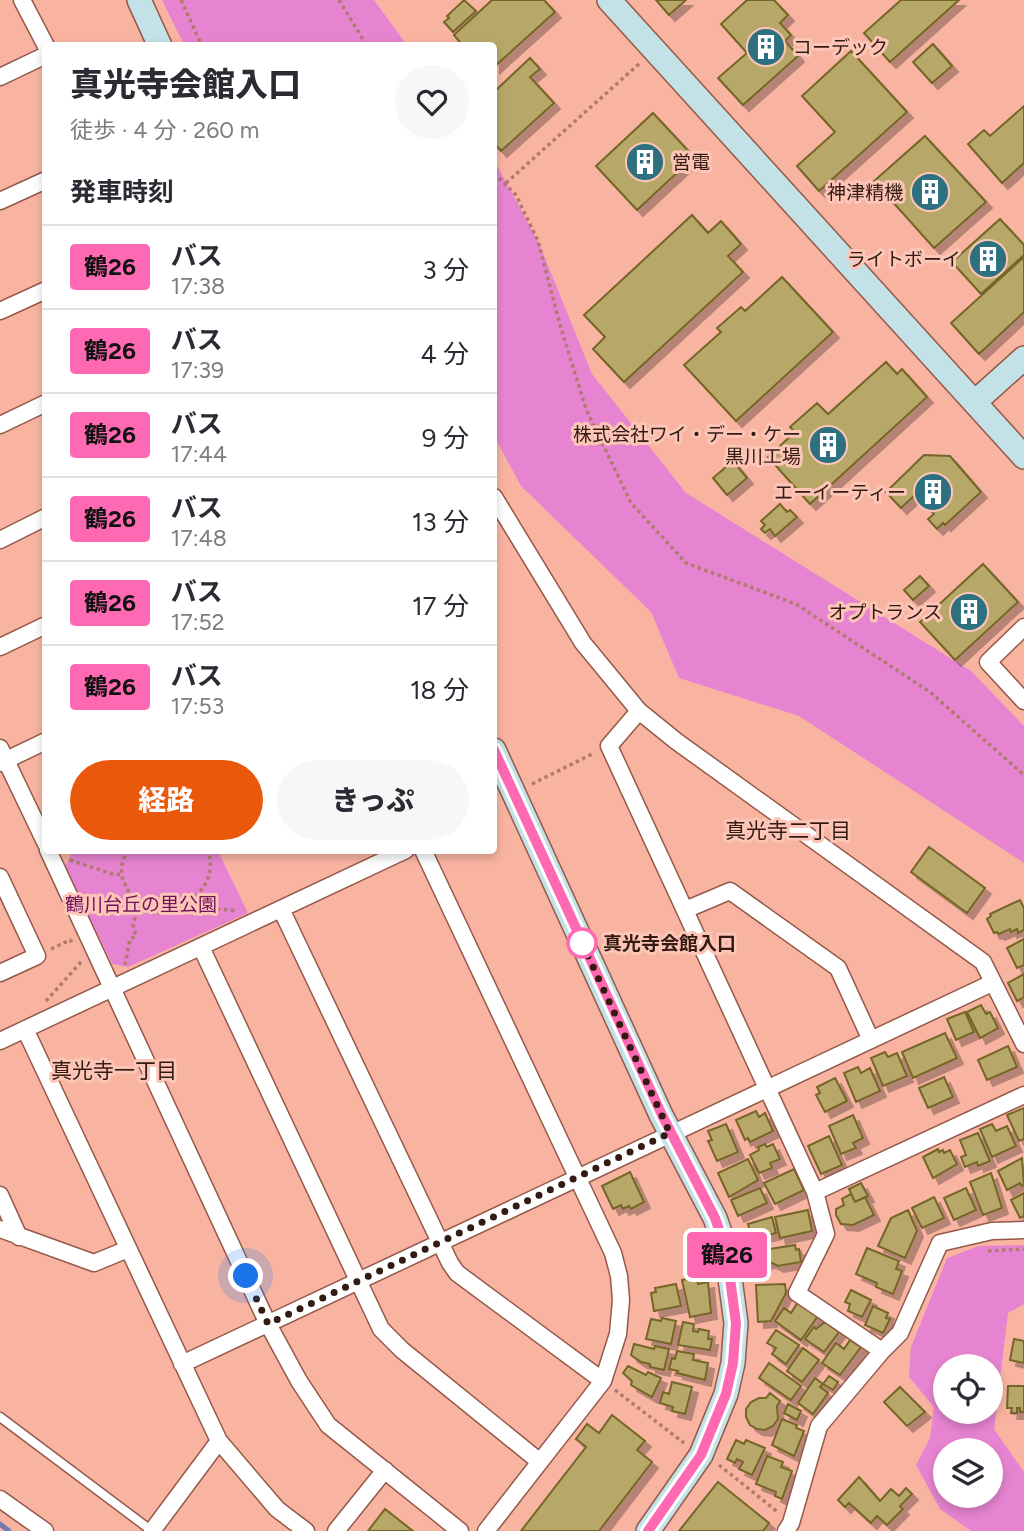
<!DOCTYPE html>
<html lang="ja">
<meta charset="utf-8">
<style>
body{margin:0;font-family:Figtree,"Noto Sans JP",sans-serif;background:#f7f7f7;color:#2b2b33;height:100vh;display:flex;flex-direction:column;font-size:26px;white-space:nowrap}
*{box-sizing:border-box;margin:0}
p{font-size:23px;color:#7c7c81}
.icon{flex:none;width:38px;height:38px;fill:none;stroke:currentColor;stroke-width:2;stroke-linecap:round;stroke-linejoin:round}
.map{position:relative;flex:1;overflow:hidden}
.sheet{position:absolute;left:42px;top:42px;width:455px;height:812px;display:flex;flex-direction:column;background:#fff;border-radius:7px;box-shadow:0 4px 10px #0003}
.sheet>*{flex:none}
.badge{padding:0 14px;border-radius:5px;font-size:24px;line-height:46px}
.fabs{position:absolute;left:933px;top:1354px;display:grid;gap:14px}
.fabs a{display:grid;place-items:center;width:70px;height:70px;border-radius:50%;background:#fff;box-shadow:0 4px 10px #0003;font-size:35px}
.you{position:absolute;width:35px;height:35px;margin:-18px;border:5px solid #fff;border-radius:50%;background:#1a73e8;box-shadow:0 0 0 10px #1a73e833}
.map>.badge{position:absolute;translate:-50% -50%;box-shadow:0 0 0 4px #fff}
h2{padding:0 28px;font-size:26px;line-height:63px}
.round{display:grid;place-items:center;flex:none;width:74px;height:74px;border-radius:37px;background:#f7f7f7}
.head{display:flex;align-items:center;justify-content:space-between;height:119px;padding:0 28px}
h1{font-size:33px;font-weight:800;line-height:52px}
.button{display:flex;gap:14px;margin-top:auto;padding:14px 28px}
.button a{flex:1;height:80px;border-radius:42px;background:#ea580c;color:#fff;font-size:28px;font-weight:800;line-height:80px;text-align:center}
.button a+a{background:#f7f7f7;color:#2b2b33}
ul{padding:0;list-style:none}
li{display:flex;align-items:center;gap:21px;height:84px;padding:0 28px;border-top:2px solid #e1e1e2}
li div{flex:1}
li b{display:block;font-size:26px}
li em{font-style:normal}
li .badge{min-width:77px;font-weight:700;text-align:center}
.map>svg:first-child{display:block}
.green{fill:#e784d1;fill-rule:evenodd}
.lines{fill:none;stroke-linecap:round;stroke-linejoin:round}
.stream{stroke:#7678b3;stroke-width:5}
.building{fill:#b7a869;stroke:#746527;stroke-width:2;filter:url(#shadow)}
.lane-casing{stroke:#955949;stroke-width:11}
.street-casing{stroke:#955949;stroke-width:19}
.secondary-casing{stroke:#955949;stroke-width:26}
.path{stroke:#af7b6d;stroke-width:3.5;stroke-dasharray:3.5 3.5;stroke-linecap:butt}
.lane{stroke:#fff;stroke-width:8}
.street{stroke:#fff;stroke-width:16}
.secondary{stroke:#c2e2e8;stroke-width:23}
.line-casing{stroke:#fff;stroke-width:16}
.line{stroke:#ff69b4;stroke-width:10}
.walk{stroke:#331a13;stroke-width:7;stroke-dasharray:0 12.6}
.stop-dot{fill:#fff;stroke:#ff69b4;stroke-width:3.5}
.labels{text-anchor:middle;stroke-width:6;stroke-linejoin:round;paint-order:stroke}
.poi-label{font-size:19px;fill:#331a13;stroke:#fcc5b6;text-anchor:end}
.park-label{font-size:19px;fill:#701160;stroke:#fcc5b6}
.stop-label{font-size:19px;font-weight:bold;fill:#331a13;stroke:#fcc5b6;text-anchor:start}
.neighbourhood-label{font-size:21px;fill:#331a13;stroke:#fcc5b6}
</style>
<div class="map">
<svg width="1024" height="1531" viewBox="0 0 1024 1531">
<defs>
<filter id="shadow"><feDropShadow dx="6" dy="6" stdDeviation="0" flood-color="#0004"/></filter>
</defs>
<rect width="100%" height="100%" fill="#f8b4a1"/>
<path class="green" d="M162 0H374L407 45H184Z
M494 160 538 241 592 374 686 493 971 671 1024 726V863L799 716 679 678 651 612 521 486 494 436Z
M73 851H218L248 913 128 967 112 964 65 866Z
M1024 1245V1304L1008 1313 994 1429 1024 1472V1531H971L940 1509 916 1465 930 1438 934 1407 909 1377 911 1347 947 1258 979 1246ZM945 1367H990V1412H945ZM945 1451H990V1496H945Z"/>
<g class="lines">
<path class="stream" d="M0 1524 9 1531"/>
</g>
<path class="building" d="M464 0 476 11 453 32 444 22 449 18 447 16Z
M492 0H544L555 12 494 67V46H463L454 35Z
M656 0H686L669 15Z
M747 0H774L788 15 780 23 791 35 785 41 798 56 743 105 718 78 747 53 721 24Z
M901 0H959L890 62 864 33Z
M933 44 952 66 932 83 913 62Z
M851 51 907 112 819 191 797 166 835 132 802 96Z
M530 58 540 69 530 77 554 103 501 151 494 143V92Z
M1024 106V163L1002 183 968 144 984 130 990 136Z
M653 113 694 157 637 210 596 166Z
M925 136 986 202 934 248 874 181Z
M692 215 708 233 721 221 741 244 728 256 743 272 624 382 593 349 605 337 584 315Z
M1000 219 1024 245V255L981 294 952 262Z
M1024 257V312L979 354 951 323Z
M782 277 833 332 736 421 684 365 721 332 717 328 741 307 745 311Z
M886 362 897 374 902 369 927 397 810 504 768 457 795 432 790 427 817 403 828 414Z
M924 455 950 456 981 492 945 525 943 523 937 529 928 519 934 514 916 494 901 508 886 492Z
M733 461 747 478 727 495 713 478Z
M780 504 787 512 790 510 797 517 775 536 770 529 765 533 761 529 765 525 761 521Z
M983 564 1018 602 955 660 920 622Z
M920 576 929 586 913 600 904 590Z
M929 847 985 888 967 913 911 872Z
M1020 900 1024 908V930L1018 933 1017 929 1011 932 1010 929 999 934 997 932 994 933 987 919 991 916 990 914Z
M1024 939V965L1017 968 1007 948Z
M1024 974V997L1017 1001 1008 983Z
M981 1005 986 1014 990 1012 998 1028 980 1038 967 1012Z
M965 1012 974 1032 956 1040 947 1019Z
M945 1033 957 1058 913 1078 902 1052Z
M1008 1046 1017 1067 987 1080 978 1060Z
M885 1052 888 1057 897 1053 907 1076 883 1086 871 1058Z
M858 1067 861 1073 870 1068 880 1091 856 1102 844 1073Z
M944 1077 953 1097 928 1108 919 1088Z
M835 1078 847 1101 825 1112 816 1095 820 1093 817 1087Z
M1024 1108V1139L1019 1141 1007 1115Z
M756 1111 759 1117 765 1113 773 1131 750 1142 748 1138 745 1140 736 1120Z
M853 1115 863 1138 853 1143 856 1148 841 1154 829 1126Z
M726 1124 738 1152 717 1161 708 1141 712 1140 708 1131Z
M992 1124 996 1131 1007 1126 1016 1146 992 1157 980 1129Z
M978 1133 990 1161 978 1166 977 1162 965 1167 961 1157 966 1155 960 1140Z
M829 1136 842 1165 821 1174 808 1146Z
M765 1144 767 1147 773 1144 780 1159 770 1163 772 1168 759 1173 750 1155 759 1150 758 1147Z
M938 1149 939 1152 943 1150 944 1153 950 1150 957 1164 933 1178 923 1157Z
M1022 1158 1024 1185 1022 1186 1020 1183 1007 1190 998 1171Z
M748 1159 758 1180 729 1197 718 1173Z
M794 1169 804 1190 775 1204 764 1183Z
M630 1172 644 1202 631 1209 629 1206 623 1209 621 1205 613 1209 602 1186Z
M991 1173 1002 1208 983 1215 970 1182Z
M861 1183 868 1196 855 1202 849 1189Z
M760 1188 767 1203 738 1216 731 1200Z
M966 1188 976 1210 954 1220 944 1198Z
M1024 1193V1216L1020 1218 1011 1200Z
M851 1194 855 1202 865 1197 874 1215 853 1225 841 1224 836 1215V1209L844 1205 842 1199Z
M934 1197 944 1218 922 1228 912 1208Z
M808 1210 812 1231 780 1238 775 1217Z
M908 1210 917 1231 905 1258 878 1246 891 1218Z
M772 1217 776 1233 752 1239 748 1224Z
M795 1245 796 1250 799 1249 801 1262 778 1266 770 1262 751 1265 749 1256 757 1254V1251Z
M867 1248 899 1261 896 1269 902 1271 893 1294 876 1287 877 1283 856 1274Z
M697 1277 698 1284 708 1282 711 1313 690 1317 682 1280Z
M676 1284 681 1306 654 1311 651 1293 656 1292 655 1288Z
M785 1284 786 1293 771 1321 758 1322 756 1285Z
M851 1290 871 1300 862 1317 848 1311 850 1304 845 1302Z
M798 1302 818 1316 801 1340 775 1321 784 1308 791 1313Z
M873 1306 888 1313 886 1318 890 1319 883 1333 865 1325Z
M662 1318 676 1321 671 1344 646 1339 651 1319 661 1321Z
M683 1322 694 1324 693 1331 698 1332 699 1329 709 1331 708 1339H712L710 1350 678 1345Z
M825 1322 839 1332 824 1352 805 1339 814 1327 816 1329Z
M776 1330 799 1345 786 1364 772 1354 776 1348 767 1343Z
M1014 1339 1024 1341V1363L1010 1360Z
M850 1340 861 1347 840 1375 822 1363 836 1343 844 1349Z
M634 1344 654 1349 655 1346 669 1349 664 1370 650 1367V1364L641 1362 631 1355Z
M803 1348 819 1360 802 1382 787 1371Z
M677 1351 694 1354 693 1360 708 1363 705 1380 677 1373 678 1371 669 1369 672 1358 675 1359Z
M769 1363 801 1386 791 1400 759 1378Z
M628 1366 646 1375 648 1372 661 1378 652 1397 631 1385 632 1381 623 1373Z
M829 1376 838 1382 833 1390 823 1384Z
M815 1378 823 1384 820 1387 828 1393 813 1414 798 1403Z
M672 1382 692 1387 685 1414 672 1411 673 1407 660 1403 663 1392 669 1394Z
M1008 1386H1024V1412H1020V1408H1017V1413H1011L1012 1408H1007Z
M900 1387 925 1412 907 1426 884 1402Z
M770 1393 780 1401 777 1406 778 1419 773 1426 765 1430 757 1429 750 1425 746 1417V1409L751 1402 759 1398H766Z
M788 1404 801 1411 797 1420 784 1413Z
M612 1415 645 1441 637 1450 652 1462 599 1531H521L586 1447 576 1439 587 1424 599 1433Z
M782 1419 797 1425 796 1428 804 1431 794 1456 772 1445Z
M736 1440 744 1444 746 1440 765 1448 752 1475 739 1469 743 1462 737 1459 735 1463 727 1459Z
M767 1456 783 1462 781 1467 792 1471 782 1499 775 1496 776 1492 756 1484Z
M859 1477 880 1501 891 1489 899 1496 906 1488 912 1494 900 1506 903 1509 887 1525 877 1516 871 1523 849 1503 845 1507 838 1500Z
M718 1482 769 1523 763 1531H679Z
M385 1509 413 1531H368Z"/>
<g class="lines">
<g class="lane-casing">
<path id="lane" d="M0 1417 152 1531"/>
</g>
<g class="street-casing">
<path id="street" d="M22 0 46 46
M0 77 46 55
M0 201 46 180
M0 311 46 290
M0 425 46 403
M494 497 583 643 639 711 676 741 983 962 1024 1044
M0 540 46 517
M1024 627 988 662 1024 701
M0 647 46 625
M639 711 609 746 815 1192 826 1234 797 1293 882 1351 819 1426 791 1523 786 1531
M0 748 46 844
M0 763 46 741
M48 850 268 1324 299 1381 328 1425 460 1531
M423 850 613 1253 619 1276 621 1300 618 1334 603 1381 486 1531
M0 877 37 956 0 973
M281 909 450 1263 457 1273 603 1381
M685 910 730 891 838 968 871 1040
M201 947 381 1329 402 1350 540 1462
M25 1029 219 1441 277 1509 306 1531
M0 1041 406 850
M815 1192 1024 1095
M0 1195 19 1237
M0 1229 94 1263 128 1249
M882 1351 900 1333 940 1243 992 1231 1024 1230
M182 1364 992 983
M0 1499 45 1531
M152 1531 219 1441
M336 1531 385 1470"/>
</g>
<g class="secondary-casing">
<path id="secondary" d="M139 0 160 46
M609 0 1024 457
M975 402 1024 358
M494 750 661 1115 715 1218 726 1249 736 1323 733 1363 726 1394 701 1455 648 1531"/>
</g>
<path class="path" d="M181 0 202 46
M339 0 367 46
M494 173 516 195 538 241 560 325 586 409 631 503 686 563 796 604 930 692 1024 775
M506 183 640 63
M532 784 594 753
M129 850C120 862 119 874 126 886 129 892 133 901 137 906 160 930 226 892 207 850
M70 860 115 875 121 874
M195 899 212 913 219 909 238 911
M51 949 70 940 72 942
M125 965 130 939 136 936 133 925 138 907
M46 1001 81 962
M988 1251 1024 1249
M615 1390 684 1443
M719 1465 779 1513"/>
<use href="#lane" class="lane"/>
<use href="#street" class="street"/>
<use href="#secondary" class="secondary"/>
</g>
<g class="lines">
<g class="line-casing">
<path id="line" d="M494 750 662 1115 715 1218 726 1249 736 1323 733 1363 726 1394 701 1455 648 1531"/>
</g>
<use href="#line" class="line"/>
<path class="walk" d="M246 1276 268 1324 670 1133 582 943"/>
</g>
<defs>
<g id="building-disc" transform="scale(2.0125)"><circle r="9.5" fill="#2d7181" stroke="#fcc5b6"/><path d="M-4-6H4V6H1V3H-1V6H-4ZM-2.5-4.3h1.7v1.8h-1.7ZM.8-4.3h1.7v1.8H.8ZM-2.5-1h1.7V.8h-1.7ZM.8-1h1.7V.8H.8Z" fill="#fff"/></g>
</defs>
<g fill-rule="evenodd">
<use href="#building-disc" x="766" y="47"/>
<use href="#building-disc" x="645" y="162"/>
<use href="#building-disc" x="930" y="192"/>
<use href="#building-disc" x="988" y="259"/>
<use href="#building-disc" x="828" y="445"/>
<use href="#building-disc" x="933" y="492"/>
<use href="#building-disc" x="969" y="612"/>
</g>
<circle class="stop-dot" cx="582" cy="943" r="14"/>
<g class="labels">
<g class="poi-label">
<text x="793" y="54" text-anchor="start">コーデック</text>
<text x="672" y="169" text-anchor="start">営電</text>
<text x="903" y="199">神津精機</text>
<text x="961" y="266">ライトボーイ</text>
<text x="801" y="441">株式会社ワイ・デー・ケー<tspan x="801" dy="22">黒川工場</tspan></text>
<text x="906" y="499">エーイーティー</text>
<text x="942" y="619">オプトランス</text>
</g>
<g class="park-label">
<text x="141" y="911">鶴川台丘の里公園</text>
</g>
<g class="stop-label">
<text x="603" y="950">真光寺会館入口</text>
</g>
<g class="neighbourhood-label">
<text x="788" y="838">真光寺二丁目</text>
<text x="114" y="1078">真光寺一丁目</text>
</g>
</g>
</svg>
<div class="fabs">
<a><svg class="icon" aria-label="locate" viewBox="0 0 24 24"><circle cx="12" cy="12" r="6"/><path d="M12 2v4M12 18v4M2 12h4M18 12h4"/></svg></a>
<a><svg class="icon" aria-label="layers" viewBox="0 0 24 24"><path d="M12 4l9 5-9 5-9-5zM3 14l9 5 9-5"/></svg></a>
</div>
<div class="you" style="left:246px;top:1276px"></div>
<b class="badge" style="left:727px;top:1255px;background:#ff69b4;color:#111">鶴26</b>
<section class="sheet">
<div class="head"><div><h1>真光寺会館入口</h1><p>徒歩 · 4 分 · 260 m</p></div><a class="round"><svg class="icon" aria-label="heart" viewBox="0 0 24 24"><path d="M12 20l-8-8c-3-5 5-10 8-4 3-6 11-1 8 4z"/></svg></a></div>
<h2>発車時刻</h2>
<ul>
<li><span class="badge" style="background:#ff69b4;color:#111">鶴26</span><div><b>バス</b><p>17:38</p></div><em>3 分</em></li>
<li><span class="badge" style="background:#ff69b4;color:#111">鶴26</span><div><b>バス</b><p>17:39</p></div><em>4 分</em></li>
<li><span class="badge" style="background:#ff69b4;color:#111">鶴26</span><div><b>バス</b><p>17:44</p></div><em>9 分</em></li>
<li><span class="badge" style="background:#ff69b4;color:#111">鶴26</span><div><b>バス</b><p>17:48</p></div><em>13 分</em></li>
<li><span class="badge" style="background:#ff69b4;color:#111">鶴26</span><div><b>バス</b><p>17:52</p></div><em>17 分</em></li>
<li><span class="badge" style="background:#ff69b4;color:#111">鶴26</span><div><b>バス</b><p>17:53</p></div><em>18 分</em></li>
</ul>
<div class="button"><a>経路</a><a>きっぷ</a></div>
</section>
</div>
